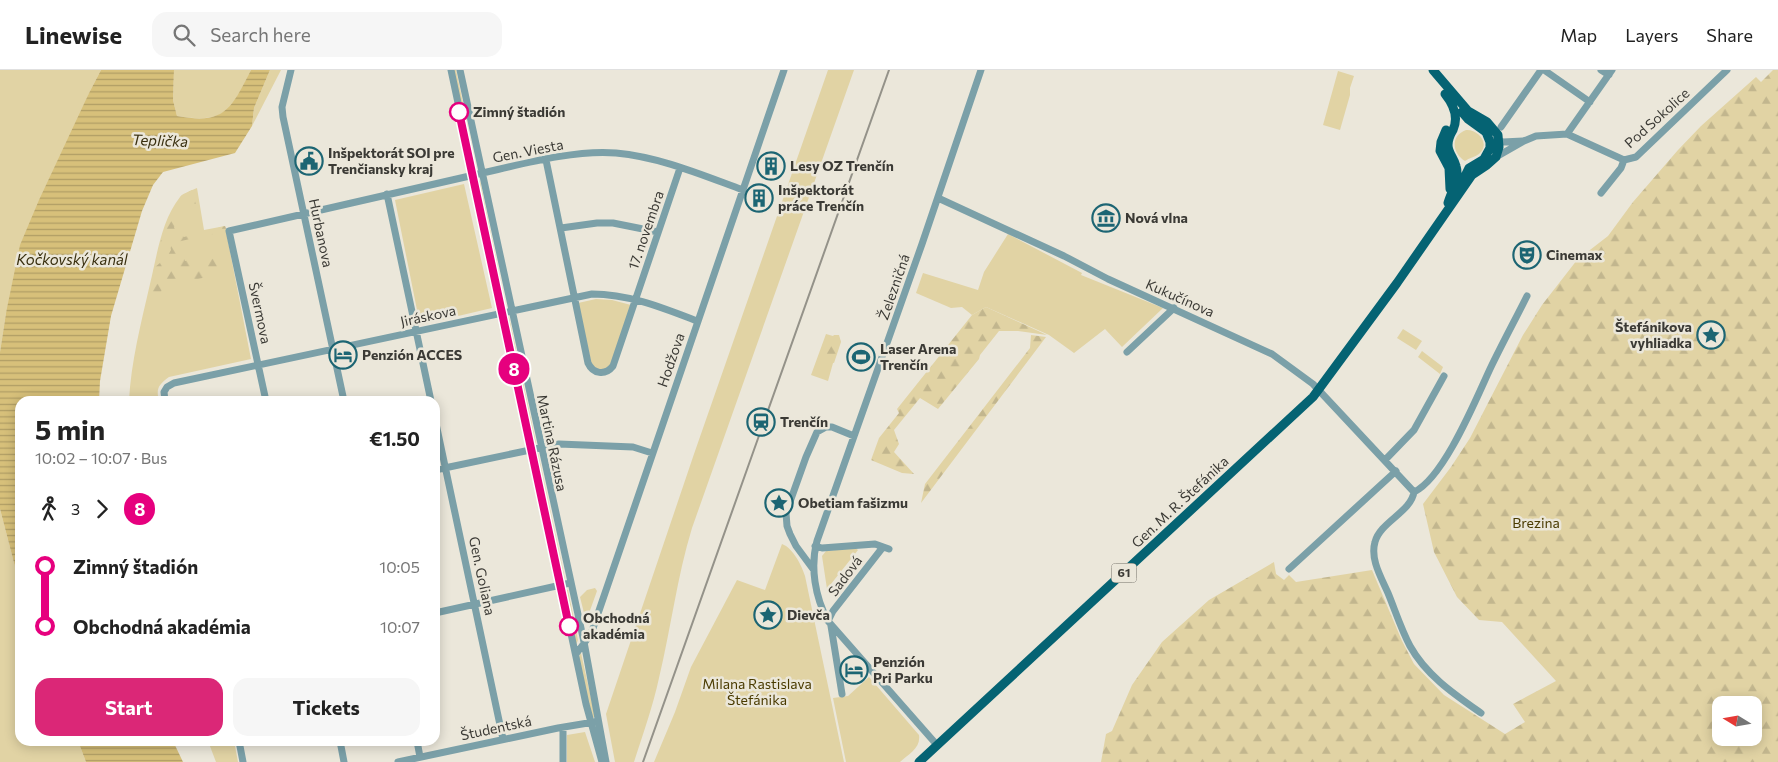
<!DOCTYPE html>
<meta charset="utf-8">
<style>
body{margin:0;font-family:Commissioner,sans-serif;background:#f6f6f6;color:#222;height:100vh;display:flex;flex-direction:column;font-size:19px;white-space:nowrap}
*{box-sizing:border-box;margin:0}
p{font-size:16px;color:#767676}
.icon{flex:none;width:28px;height:28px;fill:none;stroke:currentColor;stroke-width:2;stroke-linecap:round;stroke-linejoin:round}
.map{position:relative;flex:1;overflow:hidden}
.details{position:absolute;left:15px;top:326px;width:425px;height:350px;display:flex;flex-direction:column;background:#fff;border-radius:15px;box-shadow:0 2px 12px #0003}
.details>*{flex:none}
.badge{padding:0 10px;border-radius:16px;font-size:18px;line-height:32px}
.needle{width:32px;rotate:281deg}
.buttons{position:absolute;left:1712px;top:626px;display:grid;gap:10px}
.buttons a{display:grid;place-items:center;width:50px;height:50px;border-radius:10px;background:#fff;box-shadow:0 2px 12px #0003;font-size:25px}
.map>.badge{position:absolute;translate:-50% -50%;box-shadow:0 0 0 2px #fff}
.legs{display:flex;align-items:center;gap:8px;height:55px;padding:0 20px;font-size:16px}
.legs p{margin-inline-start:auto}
.head{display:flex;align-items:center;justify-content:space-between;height:85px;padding:0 20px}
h1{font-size:28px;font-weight:700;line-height:38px}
.cta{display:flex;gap:10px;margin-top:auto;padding:10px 20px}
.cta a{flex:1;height:58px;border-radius:15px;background:#db2777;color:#fff;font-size:20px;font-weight:700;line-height:58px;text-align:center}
.cta a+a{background:#f6f6f6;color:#222}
ul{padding:0 20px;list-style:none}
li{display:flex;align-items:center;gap:18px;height:60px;font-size:19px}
li i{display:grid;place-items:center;width:8px;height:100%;margin:0 6px;background:currentColor}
li i::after{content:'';width:12px;height:12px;margin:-6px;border:4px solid;border-radius:50%;background:#fff}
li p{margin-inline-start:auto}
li:first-child i{background:linear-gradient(#0000 50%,currentColor 0)}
li:last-child i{background:linear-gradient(currentColor 50%,#0000 0)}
header{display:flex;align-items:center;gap:30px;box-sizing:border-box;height:70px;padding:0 25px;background:#fff;border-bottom:1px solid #e0e0e0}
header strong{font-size:24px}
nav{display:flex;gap:28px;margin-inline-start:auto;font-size:18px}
.search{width:350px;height:45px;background:#f6f6f6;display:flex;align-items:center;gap:12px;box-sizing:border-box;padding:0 18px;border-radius:15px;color:#767676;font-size:19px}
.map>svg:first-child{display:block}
.green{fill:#e1d3a4}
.forest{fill:url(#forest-firs);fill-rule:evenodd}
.water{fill:url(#water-rules)}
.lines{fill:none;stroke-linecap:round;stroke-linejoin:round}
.minor{stroke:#7ba0a8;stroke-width:7}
.major{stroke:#056373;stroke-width:9}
.rail{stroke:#949289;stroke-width:2}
.line-1-casing{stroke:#fff;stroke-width:11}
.line-1{stroke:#e6007e;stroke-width:8}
.stop-1-dot{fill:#fff;stroke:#e6007e;stroke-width:2.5}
.labels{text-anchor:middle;stroke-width:5;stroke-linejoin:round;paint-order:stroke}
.shield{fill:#ebe7da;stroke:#706e66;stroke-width:1}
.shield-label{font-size:12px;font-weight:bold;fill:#3b3a35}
.stop-label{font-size:14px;font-weight:bold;fill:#3b3a35;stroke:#ebe7da;text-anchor:start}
.street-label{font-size:14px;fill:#3b3a35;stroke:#ebe7da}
.poi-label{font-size:14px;font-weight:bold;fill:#3b3a35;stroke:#ebe7da;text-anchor:start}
.park-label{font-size:14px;fill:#4a3b00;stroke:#ebe7da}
.water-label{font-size:15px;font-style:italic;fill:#392f0f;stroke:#ebe7da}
</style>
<header>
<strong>Linewise</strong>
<div class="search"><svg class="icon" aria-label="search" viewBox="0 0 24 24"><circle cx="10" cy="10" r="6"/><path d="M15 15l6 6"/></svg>Search here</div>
<nav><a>Map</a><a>Layers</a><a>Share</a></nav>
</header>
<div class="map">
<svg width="1778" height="692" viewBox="0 0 1778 692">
<defs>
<pattern id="forest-firs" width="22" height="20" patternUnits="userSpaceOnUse" patternTransform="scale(1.25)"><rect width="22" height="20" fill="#e1d3a4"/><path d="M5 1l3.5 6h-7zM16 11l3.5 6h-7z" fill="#c2b68e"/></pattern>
<pattern id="water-rules" width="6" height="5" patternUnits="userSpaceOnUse" patternTransform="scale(1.25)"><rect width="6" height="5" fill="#d7c07a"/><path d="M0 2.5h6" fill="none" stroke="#b09d65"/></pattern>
</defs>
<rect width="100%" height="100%" fill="#ebe7da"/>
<path class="green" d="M0 0H101L90 21 6 243 0 282Z
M174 0H251C231 41 226 54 177 46L173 30Z
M270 0H281L252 56 254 38Z
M452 0H456L477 100 476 101H474Z
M828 0H854L692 458C677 507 671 558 659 608 653 636 643 664 634 692H615L606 644 694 384Z
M1338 1 1354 6 1350 18V25L1340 60 1323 55Z
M1466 60C1478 59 1491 74 1479 84 1475 87 1469 88 1465 91 1452 83 1450 66 1466 60Z
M477 110 480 111 506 236 505 238H504Z
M464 114 492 238 420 255 395 130Z
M197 118 204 160 225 156 251 289 169 307C158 315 156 319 159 331H129C131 292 141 253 150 214 157 186 161 151 180 127 183 123 191 121 197 118Z
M1008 164 1082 203 1081 205 1163 238 1122 277 1105 259 1074 283 1049 265 986 237 972 245 962 237 951 238 916 223 923 203 978 220 984 202Z
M596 229 612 230 631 235 610 297 601 301 592 296 578 233Z
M506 246 509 247 536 373 534 375Z
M1403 259 1422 271 1416 280 1397 268Z
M826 264 840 268 828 311 811 305Z
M1422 281 1443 297 1440 304 1418 287Z
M536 382 538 383 565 509 563 511Z
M0 439 20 516V671H78L86 692H0Z
M782 474C793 478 802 496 805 506L844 692H654L675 642 691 597 737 510 765 520Z
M855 478 858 480 827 519 822 486 826 481Z
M595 518 597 521 588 546 585 547 580 527 587 520Z
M565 519 568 520 578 570 576 575 564 520Z
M580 583H581L595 646 593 648 591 647 579 588Z
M869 607 919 665C921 678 909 684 900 692H846L833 628 848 626Z
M585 662 595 692H567V665Z
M208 671H234L238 692H216Z"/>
<path class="forest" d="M1773 0H1778V692H1101L1106 664 1112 661 1132 615 1162 572 1209 530 1274 492 1276 504 1284 510 1289 505 1296 512 1372 500 1402 571 1414 594 1444 625 1505 664 1525 652 1513 634 1556 611 1502 552 1479 550 1457 527 1434 482 1423 434 1451 397 1470 368 1523 265 1542 235 1577 190 1608 166 1633 132 1678 80 1701 56 1756 7 1761 12ZM1721 635H1754V668H1721Z
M192 120 198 142 191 144 188 134 178 145 174 158 184 167 225 156 227 161 181 171 185 191 220 184 224 203 163 217 158 230 149 231 154 198 167 187 171 180 170 175 160 173 170 146 181 126Z
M986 237 1047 265 1018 261H999L980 285 979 289 938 339 920 328 894 360 899 374 894 382 914 404 902 403 871 390 879 368 899 343 897 339 972 245Z
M834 265H839L841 272 834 293 820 290 826 273Z
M1031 265 1046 267 921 433 925 414 1030 278Z"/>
<path class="water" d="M101 0H174L173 30 177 46C225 55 231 39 251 0H270L254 38 252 56 235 83 163 102 153 115 142 141 111 246 100 311 99 331H20V516L0 439V282L6 243 20 175 39 130 90 21Z
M78 671H173L183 692H86Z"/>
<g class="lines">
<path class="minor" d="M291 0 282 37 283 47 344 331
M451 0 586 634 602 692
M460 0 584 572 606 692
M1544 0 1590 32
M1601 0 1609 5
M1501 57 1541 0
M1567 64 1612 0
M1495 70 1503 72 1523 71
M1496 87 1524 71 1536 66 1567 64 1624 90 1636 87 1727 0
M546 90 588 293C593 304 605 306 613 296L680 98
M1601 123 1621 98 1624 90
M387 124 431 331
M938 128 1064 186 1108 209 1272 284 1313 314 1414 422C1411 442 1380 452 1375 472 1370 489 1381 507 1388 523 1395 540 1401 559 1410 576 1426 605 1454 624 1481 643
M561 158 597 153H613L658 162
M1127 282 1174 238
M165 331 164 322 167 317 174 313 592 224C629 224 663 238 697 251
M266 331 229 161C311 142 392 124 474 105 515 96 574 79 616 83 660 87 702 105 743 120
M435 349 503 669
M1385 390 1414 360 1444 306
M435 400 559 374 633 377 652 383
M1414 422C1444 408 1476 329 1490 299 1502 274 1515 250 1527 226
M815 476 822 478 875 474 889 479
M813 499 796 476 790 464 787 456 786 443 806 387 817 362 826 357H832L854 366
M1289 499 1396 401
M435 543 570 513
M828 551 833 541 883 477
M831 556 842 624
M576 584 591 564 784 0
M239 671 243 692
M340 671 344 692
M417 671 420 687
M937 675 828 551C815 527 810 497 817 471L922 174 981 0
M398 692 558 658 594 652
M563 692V658"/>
<path class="major" d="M1445 24C1453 34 1459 47 1453 60 1450 65 1448 69 1448 75 1448 83 1454 88 1456 96 1460 109 1451 122 1448 133
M1446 60 1441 72 1440 81 1449 98 1450 119
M1460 116 1469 98 1484 89 1490 78V72L1486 62 1468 49 1462 42
M919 692 1313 327 1397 213 1472 105 1487 95 1496 87 1499 77 1498 65 1487 52 1468 41 1433 0"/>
<path class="rail" d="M643 692 889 0"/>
</g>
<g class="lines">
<g class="line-1-casing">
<path id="line-1" d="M459 42 569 556"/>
</g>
<use href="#line-1" class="line-1"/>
</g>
<defs>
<g id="civic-ring" transform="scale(1.4375)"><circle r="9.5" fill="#ebe7da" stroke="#1c6573" stroke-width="1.5"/><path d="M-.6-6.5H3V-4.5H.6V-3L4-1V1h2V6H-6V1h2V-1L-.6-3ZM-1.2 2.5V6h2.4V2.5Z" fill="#1c6573"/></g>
<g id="building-ring" transform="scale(1.4375)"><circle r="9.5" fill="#ebe7da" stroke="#1c6573" stroke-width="1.5"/><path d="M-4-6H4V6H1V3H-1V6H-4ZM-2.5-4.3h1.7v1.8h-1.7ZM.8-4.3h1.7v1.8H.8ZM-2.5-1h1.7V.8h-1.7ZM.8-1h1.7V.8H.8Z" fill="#1c6573"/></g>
<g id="museum-ring" transform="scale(1.4375)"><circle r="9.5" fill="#ebe7da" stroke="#1c6573" stroke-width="1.5"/><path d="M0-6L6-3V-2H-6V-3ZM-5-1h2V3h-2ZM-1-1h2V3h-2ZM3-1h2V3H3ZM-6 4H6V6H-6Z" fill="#1c6573"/></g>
<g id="theatre-ring" transform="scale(1.4375)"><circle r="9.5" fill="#ebe7da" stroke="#1c6573" stroke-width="1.5"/><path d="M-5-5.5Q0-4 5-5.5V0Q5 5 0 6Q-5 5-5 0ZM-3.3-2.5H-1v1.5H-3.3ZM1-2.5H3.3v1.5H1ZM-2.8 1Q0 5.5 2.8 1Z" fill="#1c6573"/></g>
<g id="sight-ring" transform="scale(1.4375)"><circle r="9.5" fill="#ebe7da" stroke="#1c6573" stroke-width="1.5"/><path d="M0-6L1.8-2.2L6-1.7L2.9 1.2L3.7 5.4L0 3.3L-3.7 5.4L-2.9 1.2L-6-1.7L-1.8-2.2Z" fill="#1c6573"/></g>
<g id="hotel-ring" transform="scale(1.4375)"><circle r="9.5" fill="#ebe7da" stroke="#1c6573" stroke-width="1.5"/><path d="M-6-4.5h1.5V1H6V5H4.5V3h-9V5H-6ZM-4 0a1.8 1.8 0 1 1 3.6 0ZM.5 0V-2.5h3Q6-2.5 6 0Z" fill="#1c6573"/></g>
<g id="stadium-ring" transform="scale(1.4375)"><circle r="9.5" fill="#ebe7da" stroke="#1c6573" stroke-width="1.5"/><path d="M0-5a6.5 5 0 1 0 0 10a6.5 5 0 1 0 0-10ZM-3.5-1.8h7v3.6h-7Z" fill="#1c6573"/></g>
<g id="station-ring" transform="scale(1.4375)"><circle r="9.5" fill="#ebe7da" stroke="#1c6573" stroke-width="1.5"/><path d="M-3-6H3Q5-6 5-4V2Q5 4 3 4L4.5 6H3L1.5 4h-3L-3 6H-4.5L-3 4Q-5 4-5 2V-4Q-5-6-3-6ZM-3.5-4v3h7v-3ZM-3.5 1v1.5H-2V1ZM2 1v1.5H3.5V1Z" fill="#1c6573"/></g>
</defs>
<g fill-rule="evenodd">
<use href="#civic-ring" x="309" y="91"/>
<use href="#building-ring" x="771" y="96"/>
<use href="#building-ring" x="759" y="128"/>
<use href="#museum-ring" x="1106" y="148"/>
<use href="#theatre-ring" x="1527" y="185"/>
<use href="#sight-ring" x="1711" y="265"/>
<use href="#hotel-ring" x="343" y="285"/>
<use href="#stadium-ring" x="861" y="287"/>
<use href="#station-ring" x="761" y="352"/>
<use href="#sight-ring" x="779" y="433"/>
<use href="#sight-ring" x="768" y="545"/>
<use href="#hotel-ring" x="854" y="600"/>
</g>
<g class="stop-1-dot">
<circle cx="459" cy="42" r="9"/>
<circle cx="569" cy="556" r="9"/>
</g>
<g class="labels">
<rect class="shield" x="1111.5" y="493.5" width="25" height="19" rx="4"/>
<g class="shield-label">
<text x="1124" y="507">61</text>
</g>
<g class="stop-label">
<text x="473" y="47">Zimný štadión</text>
<text x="583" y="553">Obchodná<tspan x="583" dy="16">akadémia</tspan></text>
</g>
<g class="street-label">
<text transform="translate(1657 48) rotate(-42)" y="5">Pod Sokolice</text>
<text transform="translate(528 81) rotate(-11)" y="5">Gen. Viesta</text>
<text transform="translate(646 160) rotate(-71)" y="5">17. novembra</text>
<text transform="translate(321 163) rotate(78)" y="5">Hurbanova</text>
<text transform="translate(894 217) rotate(-71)" y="5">Železničná</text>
<text transform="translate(1180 228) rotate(24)" y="5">Kukučínova</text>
<text transform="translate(260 243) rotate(78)" y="5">Švermova</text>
<text transform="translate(428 246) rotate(-12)" y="5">Jiráskova</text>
<text transform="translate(671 290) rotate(-71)" y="5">Hodžova</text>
<text transform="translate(552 373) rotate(78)" y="5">Martina Rázusa</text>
<text transform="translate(1180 432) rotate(-43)" y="5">Gen. M. R. Štefánika</text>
<text transform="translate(482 506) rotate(78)" y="5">Gen. Goliana</text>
<text transform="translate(845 506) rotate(-53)" y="5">Sadová</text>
<text transform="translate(496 658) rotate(-12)" y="5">Študentská</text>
</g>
<g class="poi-label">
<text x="328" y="88">Inšpektorát SOI pre<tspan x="328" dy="16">Trenčiansky kraj</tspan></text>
<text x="790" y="101">Lesy OZ Trenčín</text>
<text x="778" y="125">Inšpektorát<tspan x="778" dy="16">práce Trenčín</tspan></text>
<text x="1125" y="153">Nová vlna</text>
<text x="1546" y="190">Cinemax</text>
<text x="1692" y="262" text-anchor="end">Štefánikova<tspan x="1692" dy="16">vyhliadka</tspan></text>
<text x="880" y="284">Laser Arena<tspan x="880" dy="16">Trenčín</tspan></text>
<text x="362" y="290">Penzión ACCES</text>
<text x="780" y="357">Trenčín</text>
<text x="798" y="438">Obetiam fašizmu</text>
<text x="787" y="550">Dievča</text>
<text x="873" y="597">Penzión<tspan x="873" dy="16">Pri Parku</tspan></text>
</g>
<g class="park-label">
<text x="1536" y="458">Brezina</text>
<text x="757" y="619">Milana Rastislava<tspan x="757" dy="16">Štefánika</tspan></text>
</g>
<g class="water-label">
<text transform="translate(160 71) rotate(2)" y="5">Teplička</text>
<text x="72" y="195">Kočkovský kanál</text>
</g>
</g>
</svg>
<div class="buttons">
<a><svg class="needle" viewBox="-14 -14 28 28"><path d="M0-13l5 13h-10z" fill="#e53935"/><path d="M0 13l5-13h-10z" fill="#767676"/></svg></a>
</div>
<b class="badge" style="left:514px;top:299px;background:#e6007e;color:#fff">8</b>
<section class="details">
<div class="head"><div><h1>5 min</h1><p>10:02 – 10:07 · Bus</p></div><b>€1.50</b></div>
<div class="legs"><svg class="icon" aria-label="walk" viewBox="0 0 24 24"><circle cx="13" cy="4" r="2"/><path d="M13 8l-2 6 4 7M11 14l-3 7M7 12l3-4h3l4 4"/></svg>3<svg class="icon" aria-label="forward" viewBox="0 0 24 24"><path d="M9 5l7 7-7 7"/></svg><b class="badge" style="background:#e6007e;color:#fff">8</b></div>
<ul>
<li><i style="color:#e6007e"></i><b>Zimný štadión</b><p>10:05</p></li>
<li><i style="color:#e6007e"></i><b>Obchodná akadémia</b><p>10:07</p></li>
</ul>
<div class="cta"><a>Start</a><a>Tickets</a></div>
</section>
</div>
